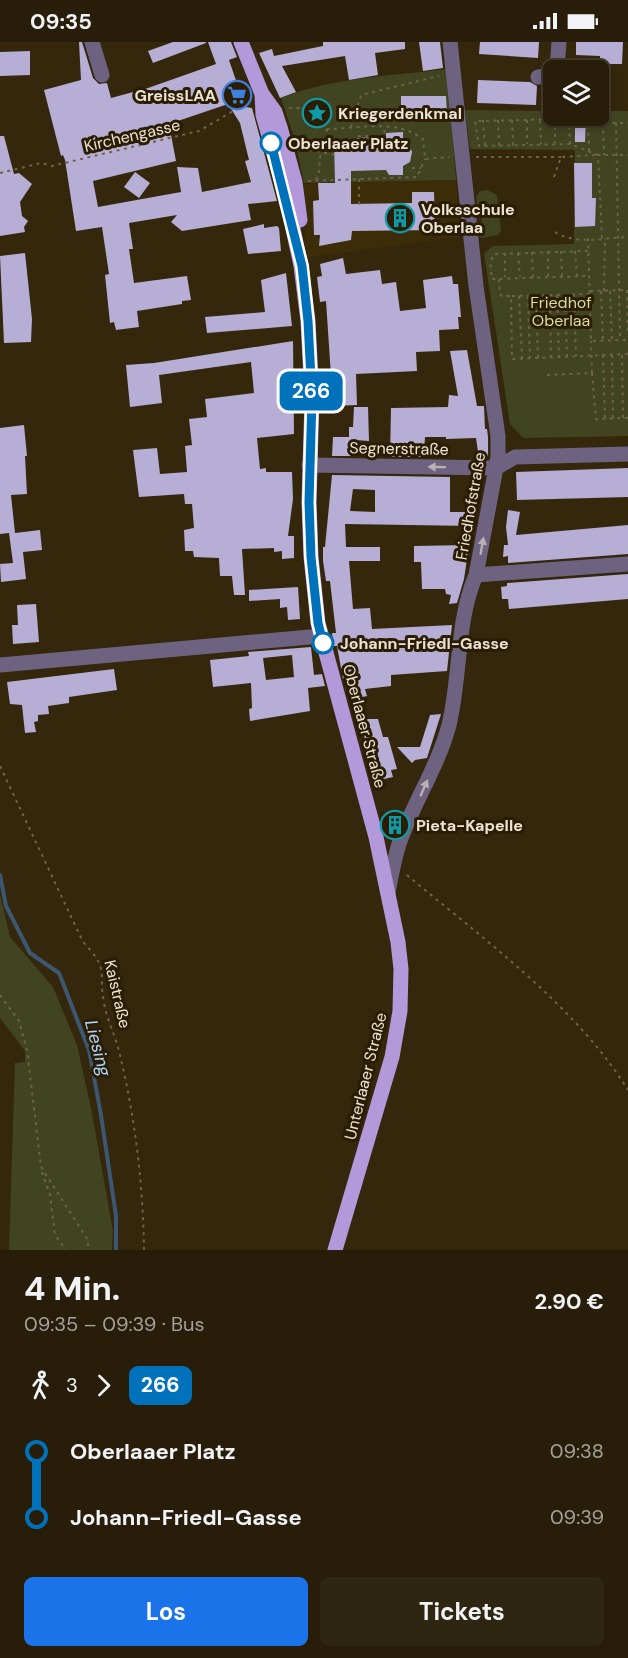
<!DOCTYPE html>
<html lang="de">
<meta charset="utf-8">
<style>
body{margin:0;font-family:"DM Sans",sans-serif;background:#2f2612;color:#f1f3f6;height:100vh;display:flex;flex-direction:column;font-size:22px;white-space:nowrap}
*{box-sizing:border-box;margin:0}
p{font-size:20px;color:#a4a29c}
.icon{flex:none;width:33px;height:33px;fill:none;stroke:currentColor;stroke-width:2;stroke-linecap:round;stroke-linejoin:round}
.map{position:relative;height:1208px;overflow:hidden}
.drawer{display:flex;flex-direction:column;background:#271d09;flex:1}
.drawer>*{flex:none}
.badge{padding:0 12px;border-radius:9px;font-size:21px;line-height:39px}
.tools{position:absolute;left:543px;top:18px;display:grid;gap:12px}
.tools a{display:grid;place-items:center;width:66px;height:66px;border-radius:9px;background:#271d09;box-shadow:0 3px 9px #0003,0 0 0 2px #433b2a;font-size:30px}
.map>.badge{position:absolute;translate:-50% -50%;box-shadow:0 0 0 3px #fff}
.legs{display:flex;align-items:center;gap:9px;height:66px;padding:0 24px;font-size:20px}
.legs p{margin-inline-start:auto}
.summary{display:flex;align-items:center;justify-content:space-between;height:102px;padding:0 24px}
h1{font-size:33px;font-weight:700;line-height:45px}
.action{display:flex;gap:12px;margin-top:auto;padding:12px 24px}
.action a{flex:1;height:69px;border-radius:9px;background:#1a73e8;color:#fff;font-size:24px;font-weight:700;line-height:69px;text-align:center}
.action a+a{background:#2f2612;color:#f1f3f6}
ul{padding:0 24px;list-style:none}
li{display:flex;align-items:center;gap:21px;height:66px;font-size:22px}
li i{display:grid;place-items:center;width:9px;height:100%;margin:0 8px;background:currentColor}
li i::after{content:'';width:15px;height:15px;margin:-8px;border:4px solid;border-radius:50%;background:#271d09}
li p{margin-inline-start:auto}
li:first-child i{background:linear-gradient(#0000 50%,currentColor 0)}
li:last-child i{background:linear-gradient(currentColor 50%,#0000 0)}
.status{display:flex;justify-content:space-between;align-items:center;height:42px;padding:0 30px;background:#271d09;direction:ltr}
.status svg{height:16px;fill:currentColor}
.map>svg:first-child{display:block}
.built{fill:#3d2c08}
.green{fill:#414421}
.lines{fill:none;stroke-linecap:round;stroke-linejoin:round}
.stream{stroke:#3b5771;stroke-width:4}
.building{fill:#b6aed4;fill-rule:evenodd}
.path{stroke:#6e624b;stroke-width:2;stroke-dasharray:3 4.5;stroke-linecap:butt}
.minor{stroke:#6e6281;stroke-width:15}
.major{stroke:#b499da;stroke-width:15}
.oneway{fill:#baafb3}
.line-1-casing{stroke:#fff;stroke-width:14}
.line-1{stroke:#0072bc;stroke-width:9}
.stop-1-dot{fill:#fff;stroke:#0072bc;stroke-width:3}
.labels{text-anchor:middle;stroke-width:6;stroke-linejoin:round;paint-order:stroke}
.poi-label{font-size:16px;font-weight:bold;fill:#ece3d4;stroke:#2a1d03;text-anchor:start}
.street-label{font-size:16px;fill:#ece3d4;stroke:#2a1d03}
.stop-label{font-size:16px;font-weight:bold;fill:#ece3d4;stroke:#2a1d03;text-anchor:start}
.park-label{font-size:16px;fill:#d6dd9d;stroke:#2a1d03}
.water-label{font-size:18px;font-style:italic;fill:#add5fb;stroke:#2a1d03}
</style>
<div class="status"><b>09:35</b><svg viewBox="0 0 49 12"><path d="M0 12V9h3v3zM5 12V6h3v6zM10 12V3h3v9zM15 12V0h3v12zM26 1h20v11H26zM47 4h2v5h-2z"/></svg></div>
<div class="map">
<svg width="628" height="1208" viewBox="0 0 628 1208">
<rect width="100%" height="100%" fill="#34270c"/>
<path class="built" d="M456 138 460 195 304 216 305 181 299 142Z"/>
<path class="green" d="M447 27 456 138 304 141 295 98 281 56C333 35 392 34 447 27Z
M465 68 553 69 554 74H598L599 69H628V394L523 396 510 382 484 211 493 204 574 202 575 108 470 107Z
M487 148 497 153 501 189 498 193 483 196 480 195 478 181 482 180 480 168H477L476 155 480 149Z
M0 853 10 895 53 945 77 1003 91 1066 113 1189 112 1208H9L15 1021 25 1020V1009L0 976Z"/>
<g class="lines">
<path class="stream" d="M0 833 6 864 30 911 59 931 89 1008 101 1073 116 1174V1208"/>
</g>
<path class="building" d="M79 0H82L93 36 99 42 107 41 111 56 148 46 216 22 208 0H231L237 15 229 18 245 65 252 66 277 159 248 162 251 178 182 189 171 180 177 173 129 181 133 207H129L134 241 187 234 191 258 182 259V262L137 269 139 285 116 288 114 280 110 281 105 233 109 232 102 185 76 189 65 118 63 113 61 114 44 48 81 38ZM228 62 240 81 249 118 245 119 251 140 202 150 198 126 177 125 181 150 98 165 93 139 176 119 169 82Z
M173 0H206V1L153 21 148 9Z
M323 0H405V7L375 11 378 33 349 38 345 14 282 24 296 50 280 56 259 11 272 7 274 14 323 4Z
M419 0H440L443 26 423 29Z
M480 0H539L538 16 479 12Z
M576 0H623L622 22H600V14L576 13Z
M30 9V33L0 34V10Z
M478 38 530 40 537 44 536 63 477 61Z
M401 54H446L447 73H401Z
M575 74H586L585 100H575Z
M403 90V100L410 104 412 110 410 120 403 124V133H389L386 128 351 129V162L412 161V150H434L435 188 352 189 351 198 319 204 320 193H314L313 159 319 158 318 141H335L334 100 356 99V96L386 95V91Z
M0 94H4L14 132 19 131 32 142 20 160 22 174 28 179 24 185 25 190 0 194Z
M574 121H592V156H596L595 184 575 185Z
M135 130 150 141 139 156 124 145Z
M264 182V186L277 184 279 186 281 209 248 212 243 187Z
M25 211 32 277 31 300 4 301 0 214Z
M343 216 346 232 380 228 382 242 396 240 400 269 426 266 423 238 452 234 453 242H458L461 275H458L459 287 439 288 440 309 416 310 417 329 356 332 357 363 333 364 326 259 320 260 317 235 322 234 320 222Z
M286 231 292 284 207 291 205 275 265 270 261 238Z
M293 299 294 392 257 396 260 427 266 426V430H292L293 457 288 494H294V516L282 517V509L274 510V506L242 507 245 553H234L232 534H220L219 516 194 515 193 509H185L184 488 194 486 192 462H185L184 452 139 455 133 408 157 406 160 432 187 430 185 404 192 403 189 377 207 375 205 357 254 351 251 320 159 333 162 361 130 365 126 323 154 321Z
M467 308 477 364H484L485 387H487L488 395V414L479 416 476 396 446 397V395H425L424 412 420 415H390L391 366 448 365 449 353 458 354 450 309Z
M354 365H368L369 399 355 398 354 414H332L333 395H349V385H353Z
M24 383 27 414H25L27 452 11 453 15 491 40 488 42 508 23 510 26 537 1 540 0 522 13 521 9 491 0 492V386Z
M628 426V455L517 458 516 430Z
M332 433 450 435V470H475L473 484 345 482 346 505H380V519H349L353 567 370 566 372 587 452 583 447 629 391 633V644L365 647 367 654 354 657 349 636 343 637 337 604H334L333 599 332 591H336L330 539H326L323 519V505H325ZM353 447 375 448V470L350 469Z
M508 468 520 470 516 493 628 483V512L508 521V514L503 515 504 503H508L506 485Z
M469 503 464 537 457 561 449 562 451 553 446 552 445 547H422L421 520H414V504Z
M628 532V557L509 567 508 557H502L501 545 507 544V541Z
M298 545 300 577 288 578 287 565 280 566V557L249 559V548Z
M36 562 39 600 13 602 12 583H18L17 563Z
M311 605 314 633 322 632 325 644 308 646 310 669 250 679 249 667 252 666 251 641 213 645 210 618 249 614 248 610ZM292 613 294 635 266 638 263 616Z
M114 627 117 648 69 655V661L48 664 49 672 38 673V679L34 680 36 690 25 691 22 663 10 662 7 640Z
M441 672 427 716 415 718 412 721 397 705H420L430 673Z
M360 677H378L383 695H388L397 727 391 728 393 735 380 738 378 732 374 733Z"/>
<g class="lines">
<path class="path" d="M289 66H300L326 87C358 87 395 76 423 97L425 117 449 115
M555 77V101
M483 78 485 104
M498 78 499 104
M512 78 513 104
M527 78V102
M540 78 541 102
M603 81 604 113
M616 81 620 298
M351 85 361 53 439 34
M334 98 355 100V94H385L384 85
M570 102 569 77 475 79 479 104 570 102 598 113
M302 106 335 113
M589 109 588 81H628
M476 115H561
M412 126H421
M0 131 41 121 52 124 199 89 247 61
M554 135 561 115 595 113
M359 137V167
M316 138C323 127 315 110 328 103L330 95 326 87
M308 139 417 135 425 117
M555 190C574 203 606 196 628 195
M588 196 591 299 628 298
M602 196 598 113H628
M548 209V235
M561 209 562 234
M575 209 577 234
M588 209 494 212C489 219 491 229 492 237L589 234
M532 210 533 236
M505 211V235
M518 211 520 235
M499 237 500 252 502 254H511
M627 248 628 293
M590 249 626 248
M601 249 603 298
M604 249 605 196
M610 249 612 298
M565 252 567 315
M574 252 576 314
M590 252 511 254 512 317 628 312
M536 253 538 316
M550 253 551 315
M557 253 559 315
M519 254 522 316
M528 254 530 316
M603 313 605 376
M612 313 613 376
M622 313 623 376
M592 331 596 377 628 376
M547 333 592 331 591 299
M0 724 83 900C110 928 98 929 104 961 107 978 115 993 119 1009 135 1074 143 1141 144 1208
M407 833C483 897 575 963 628 1048
M0 953 19 979 27 1008 41 1125 88 1198V1208
M42 1130 50 1153 55 1193 66 1208"/>
<path class="minor" d="M92 0 102 33
M557 28 559 0
M538 35 554 33
M309 423 496 426 515 415 628 412
M476 533 628 522
M0 623 321 594
M388 851C391 834 394 818 399 802 413 761 438 725 449 683 461 634 456 579 476 533L498 415V394L476 244 450 0"/>
<path class="major" d="M241 0 262 52 275 70 280 85 295 140 300 178
M262 52 263 73 286 154 301 224 308 279 312 356 309 460 311 515 318 581 376 795 398 900 401 927 400 969 392 1015 335 1208"/>
</g>
<defs><path id="oneway-solid" d="M-6-.8H1V-3.2L6.5 0L1 3.2V.8H-6Z" transform="scale(1.5)"/></defs>
<g class="oneway">
<use href="#oneway-solid" transform="translate(437 425) rotate(-179)"/>
<use href="#oneway-solid" transform="translate(482 504) rotate(-80)"/>
<use href="#oneway-solid" transform="translate(424 746) rotate(-66)"/>
</g>
<g class="lines">
<g class="line-1-casing">
<path id="line-1" d="M271 101 302 224 308 279 312 356 309 460 311 515 318 581 323 601"/>
</g>
<use href="#line-1" class="line-1"/>
</g>
<defs>
<g id="supermarket-ring" transform="scale(1.5)"><circle r="9.5" fill="#2a1d03" stroke="#3f7fe0" stroke-width="1.5"/><path d="M-6-5.5h2.5l.6 2H6L4.5 2H-2.5L-4.4-4H-6ZM-1.5 3.2a1.3 1.3 0 1 0 .1 0ZM3 3.2a1.3 1.3 0 1 0 .1 0Z" fill="#3f7fe0"/></g>
<g id="sight-ring" transform="scale(1.5)"><circle r="9.5" fill="#2a1d03" stroke="#0f9aa8" stroke-width="1.5"/><path d="M0-6L1.8-2.2L6-1.7L2.9 1.2L3.7 5.4L0 3.3L-3.7 5.4L-2.9 1.2L-6-1.7L-1.8-2.2Z" fill="#0f9aa8"/></g>
<g id="building-ring" transform="scale(1.5)"><circle r="9.5" fill="#2a1d03" stroke="#0f9aa8" stroke-width="1.5"/><path d="M-4-6H4V6H1V3H-1V6H-4ZM-2.5-4.3h1.7v1.8h-1.7ZM.8-4.3h1.7v1.8H.8ZM-2.5-1h1.7V.8h-1.7ZM.8-1h1.7V.8H.8Z" fill="#0f9aa8"/></g>
</defs>
<g fill-rule="evenodd">
<use href="#supermarket-ring" x="237" y="53"/>
<use href="#sight-ring" x="317" y="71"/>
<use href="#building-ring" x="400" y="176"/>
<use href="#building-ring" x="395" y="783"/>
</g>
<g class="stop-1-dot">
<circle cx="271" cy="101" r="10"/>
<circle cx="323" cy="601" r="10"/>
</g>
<g class="labels">
<g class="poi-label">
<text x="216" y="59" text-anchor="end">GreissLAA</text>
<text x="338" y="77">Kriegerdenkmal</text>
<text x="421" y="173">Volksschule<tspan x="421" dy="18">Oberlaa</tspan></text>
<text x="416" y="789">Pieta-Kapelle</text>
</g>
<g class="street-label">
<text transform="translate(132 93) rotate(-13)" y="6">Kirchengasse</text>
<text transform="translate(399 406) rotate(1)" y="6">Segnerstraße</text>
<text transform="translate(470 464) rotate(-80)" y="6">Friedhofstraße</text>
<text transform="translate(365 684) rotate(75)" y="6">Oberlaaer Straße</text>
<text transform="translate(118 952) rotate(77)" y="6">Kaistraße</text>
<text transform="translate(365 1034) rotate(-76)" y="6">Unterlaaer Straße</text>
</g>
<g class="stop-label">
<text x="288" y="107">Oberlaaer Platz</text>
<text x="340" y="607">Johann-Friedl-Gasse</text>
</g>
<g class="park-label">
<text x="561" y="266">Friedhof<tspan x="561" dy="18">Oberlaa</tspan></text>
</g>
<g class="water-label">
<text transform="translate(98 1006) rotate(75)" y="6">Liesing</text>
</g>
</g>
</svg>
<div class="tools">
<a><svg class="icon" aria-label="layers" viewBox="0 0 24 24"><path d="M12 4l9 5-9 5-9-5zM3 14l9 5 9-5"/></svg></a>
</div>
<b class="badge" style="left:311px;top:349px;background:#0072bc;color:#fff">266</b>
</div>
<section class="drawer">
<div class="summary"><div><h1>4 Min.</h1><p>09:35 – 09:39 · Bus</p></div><b>2.90 €</b></div>
<div class="legs"><svg class="icon" aria-label="walk" viewBox="0 0 24 24"><circle cx="13" cy="4" r="2"/><path d="M13 8l-2 6 4 7M11 14l-3 7M7 12l3-4h3l4 4"/></svg>3<svg class="icon" aria-label="forward" viewBox="0 0 24 24"><path d="M9 5l7 7-7 7"/></svg><b class="badge" style="background:#0072bc;color:#fff">266</b></div>
<ul>
<li><i style="color:#0072bc"></i><b>Oberlaaer Platz</b><p>09:38</p></li>
<li><i style="color:#0072bc"></i><b>Johann-Friedl-Gasse</b><p>09:39</p></li>
</ul>
<div class="action"><a>Los</a><a>Tickets</a></div>
</section>
